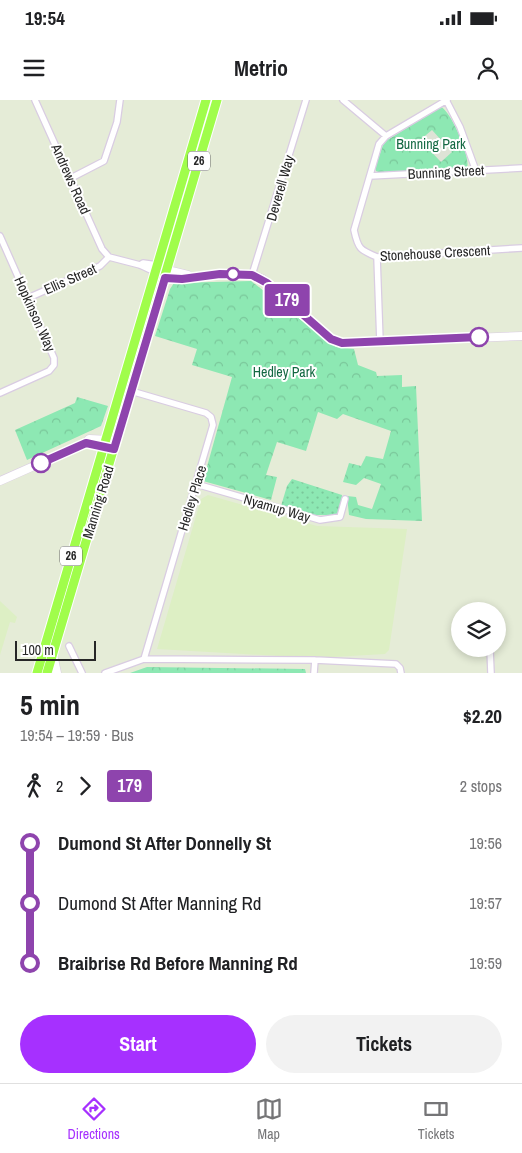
<!DOCTYPE html>
<meta charset="utf-8">
<style>
body{margin:0;font-family:"Archivo Narrow",sans-serif;background:#f2f2f2;color:#202124;height:100vh;display:flex;flex-direction:column;font-size:19px;white-space:nowrap}
*{box-sizing:border-box;margin:0}
p{font-size:16px;color:#757577}
.icon{flex:none;width:28px;height:28px;fill:none;stroke:currentColor;stroke-width:2;stroke-linecap:round;stroke-linejoin:round}
.map{position:relative;height:573px;overflow:hidden}
.side{display:flex;flex-direction:column;background:#fff;flex:1}
.side>*{flex:none}
.badge{padding:0 10px;border-radius:4px;font-size:18px;line-height:32px}
.fabs{position:absolute;left:451px;top:502px;display:grid;gap:10px}
.fabs a{display:grid;place-items:center;width:55px;height:55px;border-radius:50%;background:#fff;box-shadow:0 2px 8px #0003;font-size:25px}
.scale{position:absolute;left:15px;bottom:12px;width:81px;box-sizing:border-box;padding-left:5px;border:2px solid #272727;border-top:0;font-size:14px;line-height:18px;white-space:nowrap;color:#272727;-webkit-text-stroke:4px #fff;paint-order:stroke}
.map>.badge{position:absolute;translate:-50% -50%;box-shadow:0 0 0 2px #fff}
.legs{display:flex;align-items:center;gap:8px;height:55px;padding:0 20px;font-size:16px}
.legs p{margin-inline-start:auto}
.headline{display:flex;align-items:center;justify-content:space-between;height:85px;padding:0 20px}
h1{font-size:28px;font-weight:700;line-height:38px}
.cta{display:flex;gap:10px;margin-top:auto;padding:10px 20px}
.cta a{flex:1;height:58px;border-radius:30px;background:#a630ff;color:#fff;font-size:20px;font-weight:700;line-height:58px;text-align:center}
.cta a+a{background:#f2f2f2;color:#202124}
ul{padding:0 20px;list-style:none}
li{display:flex;align-items:center;gap:18px;height:60px;font-size:19px}
li i{display:grid;place-items:center;width:8px;height:100%;margin:0 6px;background:currentColor}
li i::after{content:'';width:12px;height:12px;margin:-6px;border:4px solid;border-radius:50%;background:#fff}
li p{margin-inline-start:auto}
li:first-child i{background:linear-gradient(#0000 50%,currentColor 0)}
li:last-child i{background:linear-gradient(currentColor 50%,#0000 0)}
.status{display:flex;justify-content:space-between;align-items:center;height:35px;padding:0 25px;background:#fff;direction:ltr}
.status svg{height:14px;fill:currentColor}
header{display:flex;justify-content:space-between;align-items:center;height:65px;padding:0 20px;background:#fff;font-size:22px;font-weight:700}
.tabs{display:flex;justify-content:space-around;align-items:center;height:70px;border-top:1px solid #e0e0e0;background:#fff;font-size:14px;color:#757577}
.tabs a{display:grid;justify-items:center;gap:2px}
.tabs .active{color:#a630ff}
.map>svg:first-child{display:block}
.education{fill:#ddefc4}
.grass{fill:url(#grass-dots)}
.park{fill:url(#park-crowns)}
.plaza{fill:#dee3d6}
.lines{fill:none;stroke-linecap:round;stroke-linejoin:round}
.street-casing{stroke:#d9cce2;stroke-width:8}
.secondary-casing{stroke:#d9cce2;stroke-width:9}
.primary-casing{stroke:#fff;stroke-width:11}
.street{stroke:#fff;stroke-width:5.5}
.secondary{stroke:#fff;stroke-width:8}
.primary{stroke:#a0fd4b;stroke-width:9}
.line-1-casing{stroke:#fff;stroke-width:11}
.line-1{stroke:#8e44ad;stroke-width:8}
.stop-1-dot{fill:#fff;stroke:#8e44ad;stroke-width:2.5}
.labels{text-anchor:middle;stroke-width:4;stroke-linejoin:round;paint-order:stroke}
.shield{fill:#fff;stroke:#686868;stroke-width:1}
.shield-label{font-size:12px;font-weight:bold;fill:#272727}
.park-label{font-size:14px;fill:#136842;stroke:#fff}
.street-label{font-size:14px;fill:#272727;stroke:#fff}
</style>
<div class="status"><b>19:54</b><svg viewBox="0 0 49 12"><path d="M0 12V9h3v3zM5 12V6h3v6zM10 12V3h3v9zM15 12V0h3v12zM26 1h20v11H26zM47 4h2v5h-2z"/></svg></div>
<header><svg class="icon" aria-label="menu" viewBox="0 0 24 24"><path d="M4 6h16M4 12h16M4 18h16"/></svg>Metrio<svg class="icon" aria-label="person" viewBox="0 0 24 24"><circle cx="12" cy="8" r="4"/><path d="M4 21q1-7 8-7t8 7"/></svg></header>
<div class="map">
<svg width="522" height="573" viewBox="0 0 522 573">
<defs>
<pattern id="grass-dots" width="8" height="8" patternUnits="userSpaceOnUse" patternTransform="scale(1.25)"><rect width="8" height="8" fill="#8de8b3"/><path d="M2 2h.1M6 6h.1" fill="none" stroke="#7ac79a" stroke-width="1.8" stroke-linecap="round"/></pattern>
<pattern id="park-crowns" width="20" height="18" patternUnits="userSpaceOnUse" patternTransform="scale(1.25)"><rect width="20" height="18" fill="#8de8b3"/><path d="M2 6a3 3 0 1 1 6 0M12 15a3 3 0 1 1 6 0" fill="none" stroke="#7ac79a"/></pattern>
</defs>
<rect width="100%" height="100%" fill="#e5ecd7"/>
<path class="education" d="M208 395 317 426 407 429 389 550 385 554 315 558 157 549 201 399Z
M0 501 17 517 15 523 10 522 0 555Z"/>
<path class="grass" d="M292 379 342 395 341 410 338 415H312L281 406 287 386Z"/>
<path class="park" d="M441 7C451 11 471 58 467 67L380 73 376 71 375 68 384 42Z
M251 181 336 247 354 249 358 265 376 272 377 276 402 275V287L416 286 422 421 366 419 349 415 347 396 356 397 358 405 372 409 381 384 364 378 356 385 343 382 349 363 361 366 366 356 383 359 391 331 343 314 337 319 318 312 306 351 277 342 266 375 277 377 271 400 203 381 232 277 192 265 197 249 155 236 170 189 174 183Z
M77 297 108 306 101 326 27 360 15 330 75 303Z
M147 567 305 569 306 573H130Z"/>
<path class="plaza" d="M432 30 452 52 441 62 420 40Z"/>
<g class="lines">
<g class="street-casing">
<path id="street" d="M35 0 102 149 109 157
M343 0 386 36
M446 0 460 27 476 71
M447 0 386 36 379 44 354 130C358 149 360 150 377 157L522 148
M370 76 522 68
M71 78 104 61 117 22 120 0
M0 136 54 258V265L49 271 0 293
M377 157 380 242
M140 165 143 163 157 165
M252 175 306 0
M28 198 100 166 109 157 140 165 155 172
M131 291 206 313 211 317 213 325 144 559
M196 384 320 420 340 417 345 399
M69 546 82 573
M490 549 491 573
M105 573 144 559 315 560 396 564 400 568 401 573
M314 573 315 560"/>
</g>
<g class="secondary-casing">
<path id="secondary" d="M163 169 188 175
M160 175C181 188 232 163 263 179L331 239 342 243 522 236
M0 381 86 343 89 339 110 340
M53 554 57 573"/>
</g>
<g class="primary-casing">
<path id="primary" d="M37 573 206 0
M47 573 217 0"/>
</g>
<use href="#street" class="street"/>
<use href="#secondary" class="secondary"/>
<use href="#primary" class="primary"/>
</g>
<g class="lines">
<g class="line-1-casing">
<path id="line-1" d="M41 363 86 343 114 349 165 178 182 179 220 174 252 175 267 183 331 239 342 243 479 237"/>
</g>
<use href="#line-1" class="line-1"/>
</g>
<g class="stop-1-dot">
<circle cx="233" cy="174" r="6"/>
<circle cx="479" cy="237" r="9"/>
<circle cx="41" cy="363" r="9"/>
</g>
<g class="labels">
<g class="shield">
<rect x="188" y="51.5" width="22" height="19" rx="4"/>
<rect x="60" y="446.5" width="22" height="19" rx="4"/>
</g>
<g class="shield-label">
<text x="199" y="65">26</text>
<text x="71" y="460">26</text>
</g>
<g class="park-label">
<text x="431" y="49">Bunning Park</text>
<text x="284" y="277">Hedley Park</text>
</g>
<g class="street-label">
<text transform="translate(446 72) rotate(-3)" y="5">Bunning Street</text>
<text transform="translate(71 79) rotate(66)" y="5">Andrews Road</text>
<text transform="translate(280 88) rotate(-74)" y="5">Deverell Way</text>
<text transform="translate(435 153) rotate(-3)" y="5">Stonehouse Crescent</text>
<text transform="translate(70 179) rotate(-24)" y="5">Ellis Street</text>
<text transform="translate(35 214) rotate(66)" y="5">Hopkinson Way</text>
<text transform="translate(192 398) rotate(-73)" y="5">Hedley Place</text>
<text transform="translate(98 402) rotate(-73)" y="5">Manning Road</text>
<text transform="translate(277 408) rotate(16)" y="5">Nyamup Way</text>
</g>
</g>
</svg>
<div class="fabs">
<a><svg class="icon" aria-label="layers" viewBox="0 0 24 24"><path d="M12 4l9 5-9 5-9-5zM3 14l9 5 9-5"/></svg></a>
</div>
<div class="scale">100 m</div>
<b class="badge" style="left:287px;top:200px;background:#8e44ad;color:#fff">179</b>
</div>
<section class="side">
<div class="headline"><div><h1>5 min</h1><p>19:54 – 19:59 · Bus</p></div><b>$2.20</b></div>
<div class="legs"><svg class="icon" aria-label="walk" viewBox="0 0 24 24"><circle cx="13" cy="4" r="2"/><path d="M13 8l-2 6 4 7M11 14l-3 7M7 12l3-4h3l4 4"/></svg>2<svg class="icon" aria-label="forward" viewBox="0 0 24 24"><path d="M9 5l7 7-7 7"/></svg><b class="badge" style="background:#8e44ad;color:#fff">179</b><p>2 stops</p></div>
<ul>
<li><i style="color:#8e44ad"></i><b>Dumond St After Donnelly St</b><p>19:56</p></li>
<li><i style="color:#8e44ad"></i><span>Dumond St After Manning Rd</span><p>19:57</p></li>
<li><i style="color:#8e44ad"></i><b>Braibrise Rd Before Manning Rd</b><p>19:59</p></li>
</ul>
<div class="cta"><a>Start</a><a>Tickets</a></div>
</section>
<nav class="tabs">
<a class="active"><svg class="icon" aria-label="directions" viewBox="0 0 24 24"><path d="M12 3l9 9-9 9-9-9zM9 14v-3h6M13 9l2 2-2 2"/></svg>Directions</a>
<a><svg class="icon" aria-label="map" viewBox="0 0 24 24"><path d="M3 6l6-2 6 2 6-2v14l-6 2-6-2-6 2zM9 4v14M15 6v14"/></svg>Map</a>
<a><svg class="icon" aria-label="tickets" viewBox="0 0 24 24"><path d="M3 7h18v10H3zM15 7v10"/></svg>Tickets</a>
</nav>
